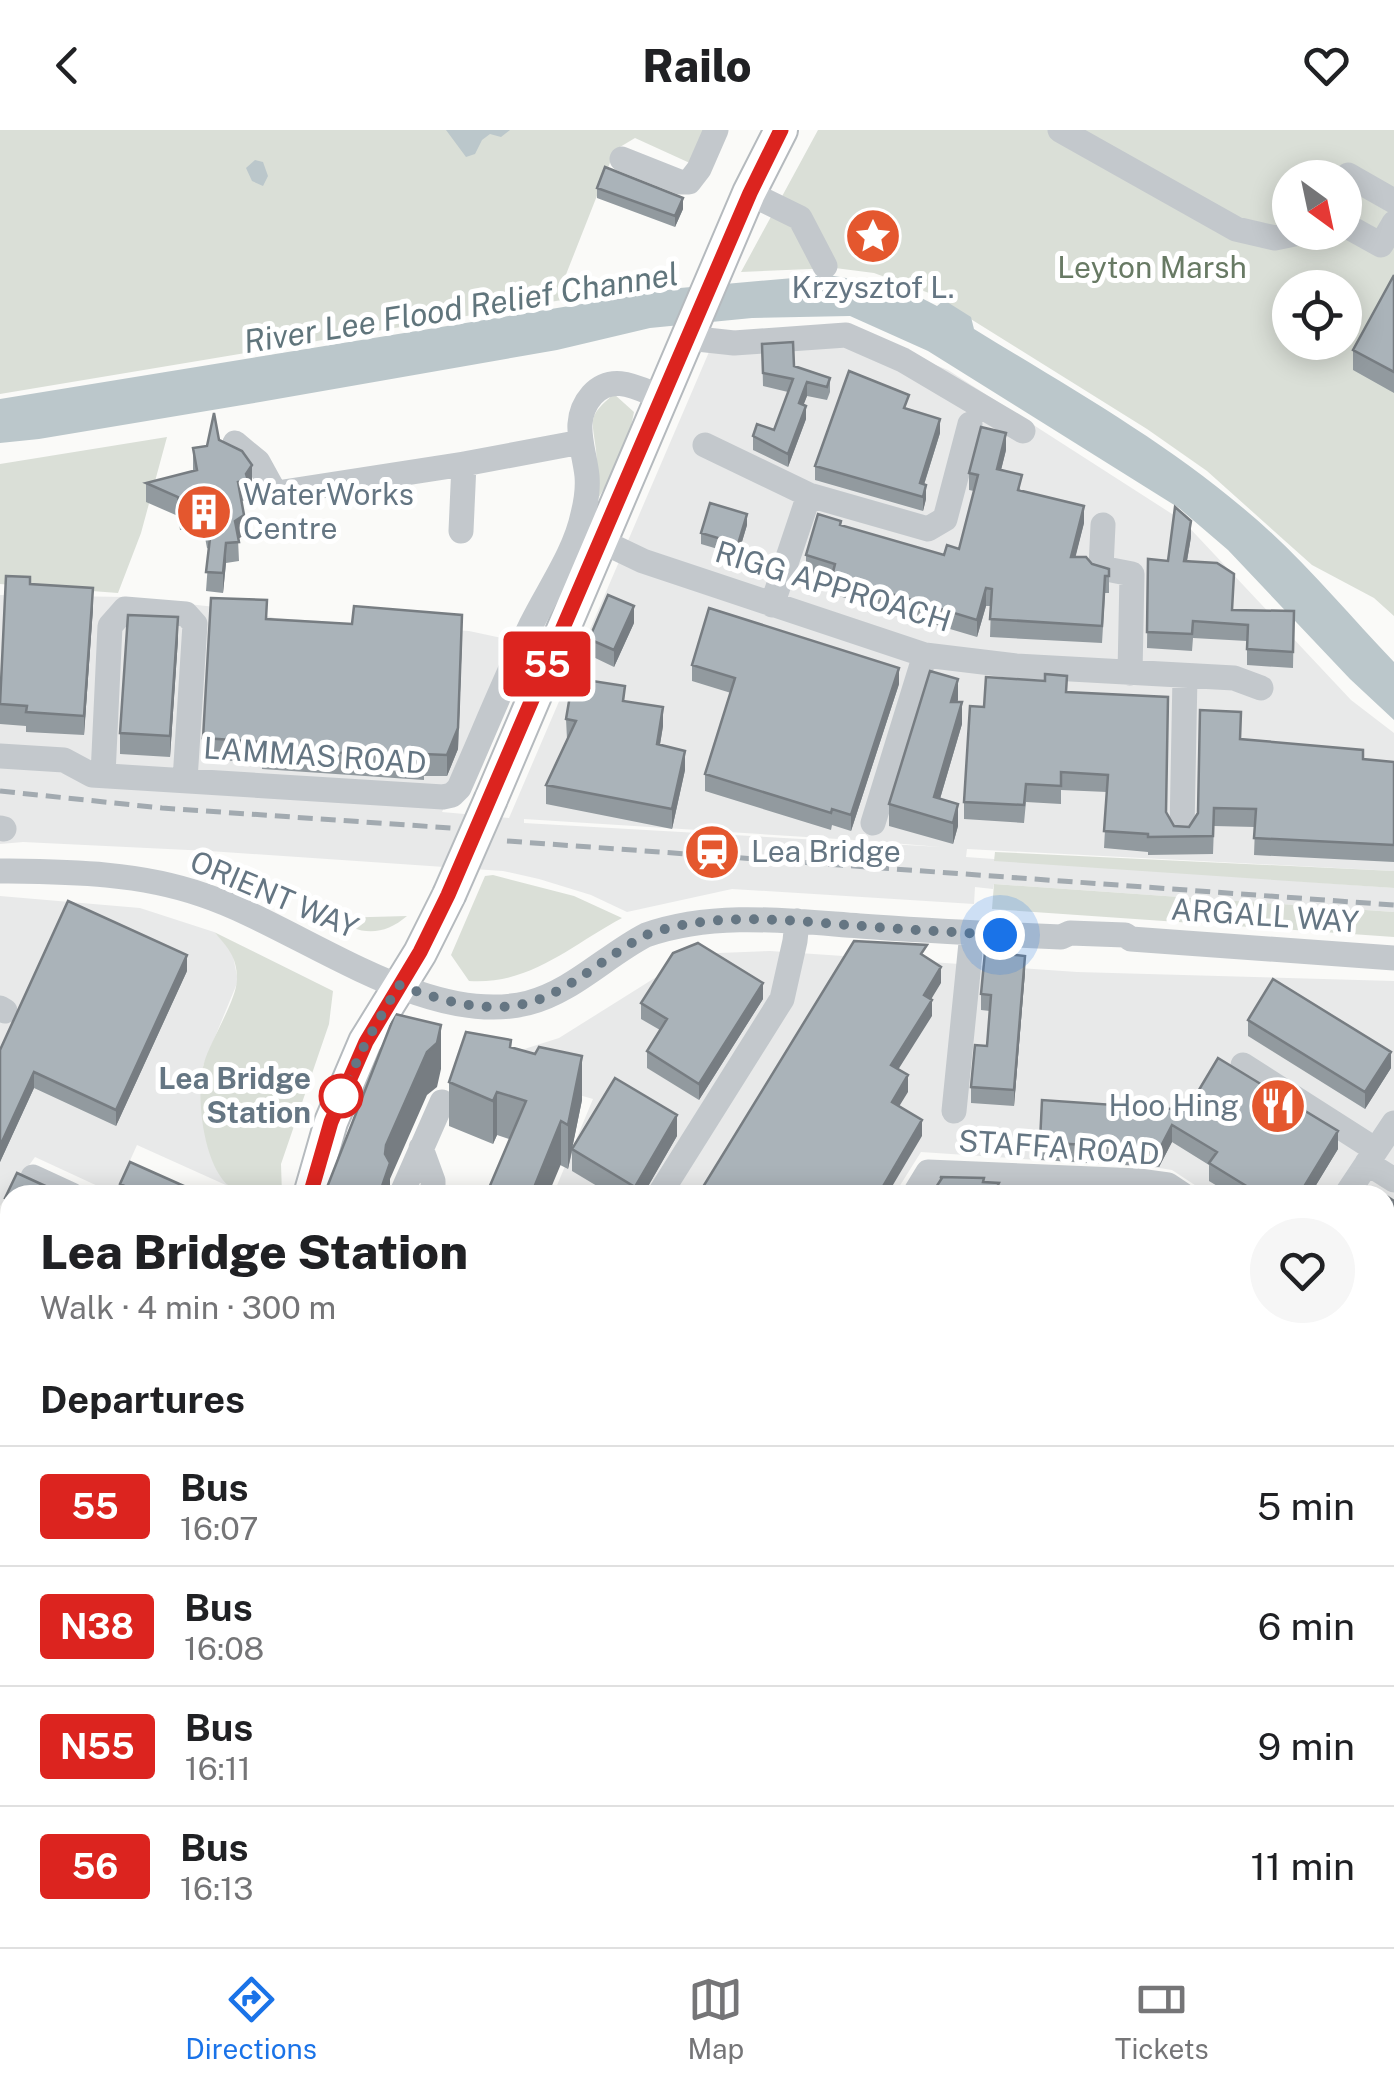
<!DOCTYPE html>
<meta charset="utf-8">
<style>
body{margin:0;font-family:"Public Sans",sans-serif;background:#f6f6f6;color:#202124;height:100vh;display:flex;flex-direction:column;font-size:38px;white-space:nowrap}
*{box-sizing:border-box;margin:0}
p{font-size:32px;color:#757577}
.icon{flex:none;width:55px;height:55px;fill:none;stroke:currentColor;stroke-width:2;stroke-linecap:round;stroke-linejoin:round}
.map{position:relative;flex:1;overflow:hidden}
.sheet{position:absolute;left:0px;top:1055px;width:1395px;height:762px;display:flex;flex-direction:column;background:#fff;border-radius:30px 30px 0 0;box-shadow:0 5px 25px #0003}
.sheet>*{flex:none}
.badge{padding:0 20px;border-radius:8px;font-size:35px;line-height:65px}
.needle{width:65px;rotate:147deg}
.tools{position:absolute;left:1272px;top:30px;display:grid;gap:20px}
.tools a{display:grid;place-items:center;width:90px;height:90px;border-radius:50%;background:#fff;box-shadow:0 5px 25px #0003;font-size:50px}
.you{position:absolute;width:50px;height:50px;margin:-25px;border:8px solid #fff;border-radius:50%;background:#1a73e8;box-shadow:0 0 0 15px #1a73e833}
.map>.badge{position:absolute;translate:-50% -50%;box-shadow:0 0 0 5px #fff}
h2{padding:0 40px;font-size:38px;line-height:90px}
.round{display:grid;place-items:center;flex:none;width:105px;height:105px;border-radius:52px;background:#f6f6f6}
.overview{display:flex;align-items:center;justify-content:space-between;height:170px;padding:0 40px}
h1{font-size:48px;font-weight:800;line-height:75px}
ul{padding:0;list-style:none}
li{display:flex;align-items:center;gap:30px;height:120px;padding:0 40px;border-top:2px solid #e0e0e0}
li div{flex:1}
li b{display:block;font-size:38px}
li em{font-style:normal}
li .badge{min-width:110px;font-weight:700;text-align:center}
header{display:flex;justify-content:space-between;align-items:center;height:130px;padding:0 40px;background:#fff;font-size:45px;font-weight:800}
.tabs{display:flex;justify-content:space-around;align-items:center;height:140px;border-top:2px solid #e0e0e0;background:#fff;font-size:28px;color:#757577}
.tabs a{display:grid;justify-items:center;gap:5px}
.tabs .on{color:#1a73e8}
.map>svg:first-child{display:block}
.built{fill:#e8e9e9;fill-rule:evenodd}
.green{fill:#dadfd7;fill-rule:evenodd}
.water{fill:#bbc7cb}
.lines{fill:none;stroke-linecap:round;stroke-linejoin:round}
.major-casing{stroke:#b5babe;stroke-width:36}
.minor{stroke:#c3c8cc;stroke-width:25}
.major{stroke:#fff;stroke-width:32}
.rail{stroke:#a2aab0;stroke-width:5;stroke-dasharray:15 8;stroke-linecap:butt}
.major-bridge-casing{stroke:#b5babe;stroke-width:36;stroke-linecap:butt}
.major-bridge{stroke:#fff;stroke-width:32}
.wall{fill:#929a9f}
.shaded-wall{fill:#777d82}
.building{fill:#aab3b9;stroke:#777d82;stroke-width:2.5}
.line-casing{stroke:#fff;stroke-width:22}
.line{stroke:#dc241f;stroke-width:15}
.walk{stroke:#657683;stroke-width:10;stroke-dasharray:0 18}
.stop-dot{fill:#fff;stroke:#dc241f;stroke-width:5}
.labels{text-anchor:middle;stroke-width:10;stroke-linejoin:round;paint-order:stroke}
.park-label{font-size:30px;fill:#687a64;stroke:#fff}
.poi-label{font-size:30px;fill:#657683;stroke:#fff;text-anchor:start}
.street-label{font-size:30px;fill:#657683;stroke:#fff}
.stop-label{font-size:30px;font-weight:bold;fill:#657683;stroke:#fff;text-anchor:end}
.water-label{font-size:32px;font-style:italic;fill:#60757c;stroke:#fff}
</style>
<header><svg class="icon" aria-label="back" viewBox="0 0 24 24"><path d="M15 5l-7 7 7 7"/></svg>Railo<svg class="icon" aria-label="heart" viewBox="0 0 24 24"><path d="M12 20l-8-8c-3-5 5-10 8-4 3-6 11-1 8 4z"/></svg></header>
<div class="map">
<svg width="1394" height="1817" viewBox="0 0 1394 1817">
<rect width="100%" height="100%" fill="#fafaf8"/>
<path class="built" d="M848 200 948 240 1183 391 1351 570 1394 603V741L967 719 966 727 1394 758V782L994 754 993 759 975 757 974 774 732 759 627 782 591 765 539 749 503 741 209 721 23 712 0 714V465L125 467 242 480 275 488 469 501 521 512 442 682 509 688 718 201ZM524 689 854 710 941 717 524 693Z
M0 766 140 778 214 802 232 821 238 851 203 936 211 1025 228 1056 137 1015 115 1064 35 1027 0 1076Z
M770 821 1077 842 1394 851V1181L1385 1175V1065H1210L1172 1040 1159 1038 921 1022 894 1065H553L593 969 513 946 518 921 559 908 693 824Z
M0 1100 10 1105V1240L0 1235Z
M1394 1494V1817H1183L1175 1808H1385V1508Z
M83 1808H353L371 1817H100Z"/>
<path class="green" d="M0 0H706L692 34 635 8 615 20 565 147 562 170 0 264Z
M818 0H1394V486L1374 468 1312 435 1207 341 1147 299 929 163 874 143 835 138 741 142ZM1290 48H1345V102H1290ZM1290 158H1345V212H1290Z
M614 264 634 282C628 316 611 349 592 378 594 359 598 339 596 320 592 288 587 287 614 264Z
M167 307 141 403 118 463 0 454V334Z
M995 722 1394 741V758L994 731Z
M493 745 574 766 622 788C571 815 531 855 469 851L451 825 485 746Z
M994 754 1394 782V807L992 779Z
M407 786C384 806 360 806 334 788Z
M214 802 333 861 329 894 281 1034 282 1065C265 1065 244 1068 230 1057 203 1036 195 964 204 933 210 911 238 868 237 848 237 827 227 816 214 802Z
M828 1808H1175L1183 1817H823Z"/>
<path class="water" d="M446 0H510L501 7 490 4 482 10 475 24 466 27Z
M255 30 263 32 268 46 263 56 252 51 246 38Z
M828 145 900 157 937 176 944 170 971 187 974 199C1065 255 1160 308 1243 378 1299 424 1344 480 1394 532V590L1350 549 1228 420 1179 378 928 221 850 186 752 188 650 198 557 220 260 272 39 309 0 313V269L680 158Z"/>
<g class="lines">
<g class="major-casing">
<path id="major" d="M491 669 749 63 781 0
M310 1065 331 992 365 912 420 823 449 765
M0 1738 10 1718"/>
</g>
<path class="minor" d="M1060 0 1236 99 1275 108 1304 102
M622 29 680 52H689L699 39 716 0
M1345 51 1348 45 1394 71
M749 63 800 88 825 136
M1345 95 1381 115 1394 93
M688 208 734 213 846 205 903 230 1023 301
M235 313 258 332 275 363
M705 315 809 365
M264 365 464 334 581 312
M1103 395 1101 438 1132 444 1130 543
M461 401 464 334
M599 410 643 431 925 525 1016 536 1234 548 1261 558
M772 475 809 365 928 399 945 389 970 294
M0 626 64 630 92 645 443 667 452 665 459 658C483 604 505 549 531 495 548 460 575 423 583 384 586 372 588 358 587 346 584 317 570 290 592 265 613 242 639 259 663 268
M103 645 110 496 125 479 186 484 195 494 185 650
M873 693 925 525
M0 698 4 699
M1182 700 1185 546
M0 741C69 742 137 742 203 765 299 797 425 899 528 873 572 862 607 825 646 805 714 781 790 791 860 796 927 801 994 804 1061 807L1070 803 1125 805 1131 809 1394 828
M0 878 5 881
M1243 935 1376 1020
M954 981 972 803
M421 1018 433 1051V1065
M1367 1033 1394 1050
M33 1047 72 1065
M401 1065 442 972
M659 1065 782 869 795 811 797 791
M914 1065 928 1042 1139 1051 1168 1055 1183 1065
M1346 1065 1394 993
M1385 1212 1393 1199
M0 1254 10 1259
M0 1434 10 1439
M1385 1508 1394 1494
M0 1609 10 1614
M1385 1720 1394 1726
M0 1781 10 1786
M52 1808 70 1817
M383 1808 401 1817
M620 1808 639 1817
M1234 1808 1251 1817
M680 1817 686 1808"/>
<use href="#major" class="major"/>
<path class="rail" d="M0 661 162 678 451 698
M507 711 1394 775"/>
<g class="major-bridge-casing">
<path id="major-bridge" d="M449 765 491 669"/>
</g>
<use href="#major-bridge" class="major-bridge"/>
</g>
<path class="wall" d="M597 58 683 79 675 97 597 68Z
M1394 145V263L1353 240V220Z
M762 214 794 236 830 248V262L827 270 807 266 803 275 806 289 788 337 753 320V306L774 300 788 262 763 256Z
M908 280 940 303 924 355 926 369 923 381 815 350V336Z
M219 310 252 355 248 361V370L242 371 244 405 238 409 239 431 226 433 223 463 206 461 209 419 207 418 203 397 180 400 178 386 146 372V353L193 341V318L207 316Z
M1006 320 1001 340 1022 361 1084 393 1075 427 1109 439V463H1105L1102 513 990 507 991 476H986L977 507 832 464V450L806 442V425L841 395 944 425 959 419 974 361 969 360V343Z
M747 395 738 425 701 414V403Z
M1191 407 1187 431 1233 480 1294 481 1293 538 1247 535V511L1193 508 1192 521 1147 518 1148 429 1168 431Z
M30 454 93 478 84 605 26 602V596L0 594V568Z
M267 489 462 506 458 619 447 646H424V650L262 639V633L203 629V608Z
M634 493 614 537 589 525V509Z
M178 509 170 627 120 624V603Z
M692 535 899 554 851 701 832 695 831 700 705 661V644L731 563 692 551Z
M1067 562 1166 682 1174 696 1189 697 1240 609 1363 629 1394 632V732L1254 725 1255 697 1214 696 1213 724 1148 725V722L1104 718 1107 662 1061 660V674L1026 672 1024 693 964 689V672L984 577Z
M625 571 663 596 660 614 685 640 672 699 546 674V655L567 609 566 589Z
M957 572 962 594 940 669 958 696 953 714 889 696V674Z
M187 841 116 996 34 958 0 1032V920Z
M1025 842 1014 976 971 973V957L987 916 990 881 981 880V864Z
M763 869 699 970 647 938V921L660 900 641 889V873Z
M1248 890 1391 938 1365 979 1248 906Z
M510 917 582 970 572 1018 677 1006 643 1065H612L572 1041V1022L568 1039 509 1009 497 1005 493 1014 449 996V952Z
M1042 970 1338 1019 1310 1065H1232L1209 1051V1035L1172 1012 1159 1037 1040 1030Z
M940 1047 984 1052 999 1065H931L940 1051Z
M120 1054 204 1065H120Z
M10 1065V1083L5 1081V1068Z
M1385 1065 1394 1071V1167L1385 1161Z
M5 1137 10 1139V1176L2 1172 0 1176Z
M0 1266 10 1271V1328L0 1323Z
M0 1362 10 1367V1422L0 1417Z
M0 1526 9 1531 10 1528V1594H8V1589L0 1584Z
M1385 1534 1394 1538V1607L1385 1606Z
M0 1611 10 1616 8 1644 5 1643 0 1653Z
M1385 1618 1394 1619V1706L1385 1704Z
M168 1808H374L392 1817H186Z
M434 1808H509L527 1817H452Z
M1326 1808H1385L1394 1817H1341Z"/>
<path class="shaded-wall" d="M683 68V79L675 97V86Z
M807 252V266L799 287V273Z
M806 276V289L788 337V324Z
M940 289V303L920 367V353Z
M1006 303V320L997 356V339Z
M252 335V355L248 361 246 344Z
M926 355V369L923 381V367Z
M1084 376V393L1071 445V427Z
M747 384V395L738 425V414Z
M244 385V405L235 411V391Z
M1191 391V407L1184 448V431Z
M226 413V433L223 463V443Z
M93 458V478L84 605V586Z
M986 458V476L977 507V490Z
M634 476V493L614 537V520Z
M178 487V509L170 627V606Z
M462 506 458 619 447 646V625Z
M899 538V554L851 701V685Z
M958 549V570L951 593V572Z
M962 572V594L934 689V667Z
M663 577V596L657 633V614Z
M685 621V640L672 699V679Z
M958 674V696L953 714V693Z
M187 825V841L116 996V980Z
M1025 826V842L1014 976V960Z
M941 837V853L924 881V865Z
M763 853V869L699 970V954Z
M932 870V886L891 951V935Z
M441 895V939L437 957 427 965 390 1049V1065H378L386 1015 427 922Z
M1391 922V938L1365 979V962Z
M582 926V970L568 1039V995Z
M34 942V958L0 1032V1016Z
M908 945V962L892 988V972Z
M497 962V1005L493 1014V971Z
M677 985V1006L643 1065H635V1057Z
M922 990V1006L887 1065H878Z
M561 991V1034L548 1065H531Z
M1172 995V1012L1159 1037V1020Z
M1338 1001V1019L1310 1065H1299Z
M1394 1427V1448L1385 1462V1441Z
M10 1459V1470L0 1491V1480Z
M5 1629V1643L0 1653V1639Z
M727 1808H735L730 1817H721Z"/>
<path class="building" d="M605 37 683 68 675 86 597 58Z
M1394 145V242L1353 220Z
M793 212 794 236 830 248 827 257 807 252 799 273 806 276 788 324 753 306 757 294 774 300 793 249 763 243 762 214Z
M849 241 909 265 904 278 940 289 920 353 926 355 923 367 815 336Z
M214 283 219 310 242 321 252 335 246 344 248 350 238 352 244 385 235 391 239 412 226 413 223 443 206 442 211 400 207 398 203 377 180 381 178 367 146 353 197 340 193 318 207 316Z
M981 297 1006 303 997 339 1022 345 1018 360 1084 376 1071 427H1086L1092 434 1109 439V446H1105L1102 496 990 489 992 459 986 458 977 490 832 446 835 434 806 425 818 384 841 391 840 395 944 425 947 415 959 419 978 345 969 343Z
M710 373 747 384 738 414 701 403Z
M1175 377 1191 391 1184 431 1217 433 1234 444 1232 480 1294 481 1293 522 1247 519 1248 495 1193 491 1192 504 1147 502 1148 429 1168 431Z
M6 446 30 447V454L93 458 84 586 26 582 27 576 0 574Z
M608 465 634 476 614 520 589 509Z
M211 468 267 470 266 489 352 494 354 476 462 485 458 598 447 625 424 624V628L262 618V612L203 608Z
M709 478 899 538 851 685 832 679 831 683 705 644 735 548 692 535Z
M128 485 178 487 170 606 120 603Z
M930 541 958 549 951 572H962L934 667 958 674 953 693 889 674Z
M1045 544 1067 546 1066 562 1168 567 1166 682 1174 696 1189 697 1198 683 1200 580 1241 582 1240 609 1363 620V629L1394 632V715L1254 708 1256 679 1214 678 1213 706 1148 707V704L1104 701 1108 645 1061 642V656L1026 654 1024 675 964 672 970 576 984 577 986 547 1045 551Z
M573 548 625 556 623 571 663 577 657 614 685 621 672 679 546 655 576 591 566 589Z
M68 771 187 825 116 980 34 942 0 1016V920Z
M854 811 927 815 921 824 941 837 924 865 932 870 891 935 908 945 892 972 922 990 878 1065H698Z
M698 813 763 853 699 954 647 921 667 889 641 873 673 823Z
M985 822 1025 826 1014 960 971 957 975 915 987 916 991 865 981 864Z
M1273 849 1391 922 1365 962 1248 890Z
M395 884 441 895 437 913 427 922 386 1015 385 1024 390 1033 379 1065H324Z
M466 902 511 910 510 917 535 924 539 917 582 926 568 995 561 991 531 1065H486L526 971 497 962 493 971 449 952Z
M1218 928 1338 1001 1299 1065H1261L1209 1033 1217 1022 1172 995 1159 1020 1040 1012 1042 970 1187 980Z
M615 948 677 985 635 1057 572 1019Z
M130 1032 204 1065H144L120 1054Z
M17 1043 65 1065H10V1070L5 1068Z
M940 1047 984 1048 983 1052 999 1053 993 1065H973L960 1058 955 1065H931L942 1048Z
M1090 1058 1114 1059 1110 1065H1085Z
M1385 1065 1394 1071V1157L1385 1152Z
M0 1121 6 1124 0 1134 10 1139V1163L2 1159 0 1163Z
M1394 1233V1427L1385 1441V1247Z
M0 1266 10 1271V1315L0 1310Z
M0 1362 10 1367V1410L0 1405Z
M0 1454 10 1459 0 1480Z
M0 1526 9 1531 10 1528V1575L0 1569Z
M1385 1534 1394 1538V1587L1385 1585Z
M0 1611 10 1616V1627L8 1630 5 1629 0 1639Z
M1385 1618 1394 1619V1686L1385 1684Z
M1385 1723 1394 1728V1817H1376L1361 1808H1385Z
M209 1808H374L392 1817H227Z
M454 1808H509L527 1817H472Z
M704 1808H727L721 1817H698Z"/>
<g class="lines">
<g class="line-casing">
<path id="line" d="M310 1065 331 992 366 912 420 822 448 765 750 63 781 0"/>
</g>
<use href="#line" class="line"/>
<path class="walk" d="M341 966 366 912 399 855C445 872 497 888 545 867 581 851 611 823 646 805 715 780 791 791 861 796 908 800 954 802 1000 805"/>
</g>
<defs>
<g id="sight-disc" transform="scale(2.875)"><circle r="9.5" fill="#e4572e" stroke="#fff"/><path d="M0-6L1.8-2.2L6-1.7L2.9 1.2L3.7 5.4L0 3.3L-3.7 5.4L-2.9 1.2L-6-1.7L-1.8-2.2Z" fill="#fff"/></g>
<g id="building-disc" transform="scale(2.875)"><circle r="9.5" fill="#e4572e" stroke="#fff"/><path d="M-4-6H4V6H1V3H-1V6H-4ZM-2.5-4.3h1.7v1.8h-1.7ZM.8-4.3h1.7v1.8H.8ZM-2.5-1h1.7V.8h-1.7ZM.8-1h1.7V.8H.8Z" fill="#fff"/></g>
<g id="station-disc" transform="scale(2.875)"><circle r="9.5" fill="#e4572e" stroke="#fff"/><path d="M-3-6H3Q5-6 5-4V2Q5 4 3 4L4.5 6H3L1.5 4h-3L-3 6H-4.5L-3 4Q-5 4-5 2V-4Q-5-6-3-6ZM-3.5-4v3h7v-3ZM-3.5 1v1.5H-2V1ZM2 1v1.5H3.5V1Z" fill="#fff"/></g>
<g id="restaurant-disc" transform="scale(2.875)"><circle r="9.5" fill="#e4572e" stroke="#fff"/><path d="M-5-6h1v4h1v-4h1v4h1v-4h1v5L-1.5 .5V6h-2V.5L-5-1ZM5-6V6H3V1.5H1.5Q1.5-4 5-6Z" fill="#fff"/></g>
</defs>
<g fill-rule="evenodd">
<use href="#sight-disc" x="873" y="106"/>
<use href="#building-disc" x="204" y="382"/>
<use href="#station-disc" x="712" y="722"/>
<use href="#restaurant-disc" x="1278" y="976"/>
</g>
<circle class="stop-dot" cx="341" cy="966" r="20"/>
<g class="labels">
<g class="park-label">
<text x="1152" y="148">Leyton Marsh</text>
</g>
<g class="poi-label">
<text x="873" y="168" text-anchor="middle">Krzysztof L.</text>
<text x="243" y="375">WaterWorks<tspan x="243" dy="34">Centre</tspan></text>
<text x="751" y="732">Lea Bridge</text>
<text x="1239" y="986" text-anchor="end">Hoo Hing</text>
</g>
<g class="street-label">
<text transform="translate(833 457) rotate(17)" y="10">RIGG APPROACH</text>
<text transform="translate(315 626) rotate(4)" y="10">LAMMAS ROAD</text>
<text transform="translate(274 765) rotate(23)" y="10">ORIENT WAY</text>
<text transform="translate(1265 786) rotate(4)" y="10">ARGALL WAY</text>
<text transform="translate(1059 1018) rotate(4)" y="10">STAFFA ROAD</text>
</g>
<g class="stop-label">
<text x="311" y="959">Lea Bridge<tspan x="311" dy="34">Station</tspan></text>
</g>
<g class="water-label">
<text transform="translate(461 178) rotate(-9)" y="11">River Lee Flood Relief Channel</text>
</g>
</g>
</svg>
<div class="tools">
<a><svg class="needle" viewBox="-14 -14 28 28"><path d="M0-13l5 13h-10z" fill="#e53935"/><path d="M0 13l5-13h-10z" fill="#757577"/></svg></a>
<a><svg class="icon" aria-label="locate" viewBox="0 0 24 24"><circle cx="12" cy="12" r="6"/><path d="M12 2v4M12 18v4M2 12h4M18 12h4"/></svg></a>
</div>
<div class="you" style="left:1000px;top:805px"></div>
<b class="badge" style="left:547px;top:534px;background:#dc241f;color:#fff">55</b>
<section class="sheet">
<div class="overview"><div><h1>Lea Bridge Station</h1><p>Walk · 4 min · 300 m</p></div><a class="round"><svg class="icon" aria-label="heart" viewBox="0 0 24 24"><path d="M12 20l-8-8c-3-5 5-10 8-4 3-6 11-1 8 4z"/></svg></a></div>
<h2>Departures</h2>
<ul>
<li><span class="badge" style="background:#dc241f;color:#fff">55</span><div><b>Bus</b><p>16:07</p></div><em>5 min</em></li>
<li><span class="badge" style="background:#dc241f;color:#fff">N38</span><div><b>Bus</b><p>16:08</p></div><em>6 min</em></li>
<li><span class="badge" style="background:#dc241f;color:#fff">N55</span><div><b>Bus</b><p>16:11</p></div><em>9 min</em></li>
<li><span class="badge" style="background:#dc241f;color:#fff">56</span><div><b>Bus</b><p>16:13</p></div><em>11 min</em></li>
</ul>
</section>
</div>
<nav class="tabs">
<a class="on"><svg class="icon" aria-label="directions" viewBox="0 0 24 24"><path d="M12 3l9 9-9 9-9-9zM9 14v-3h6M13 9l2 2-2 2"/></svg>Directions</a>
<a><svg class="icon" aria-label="map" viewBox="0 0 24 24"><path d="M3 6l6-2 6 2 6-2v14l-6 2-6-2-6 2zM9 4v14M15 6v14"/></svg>Map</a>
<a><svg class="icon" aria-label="tickets" viewBox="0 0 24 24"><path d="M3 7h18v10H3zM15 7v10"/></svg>Tickets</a>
</nav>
